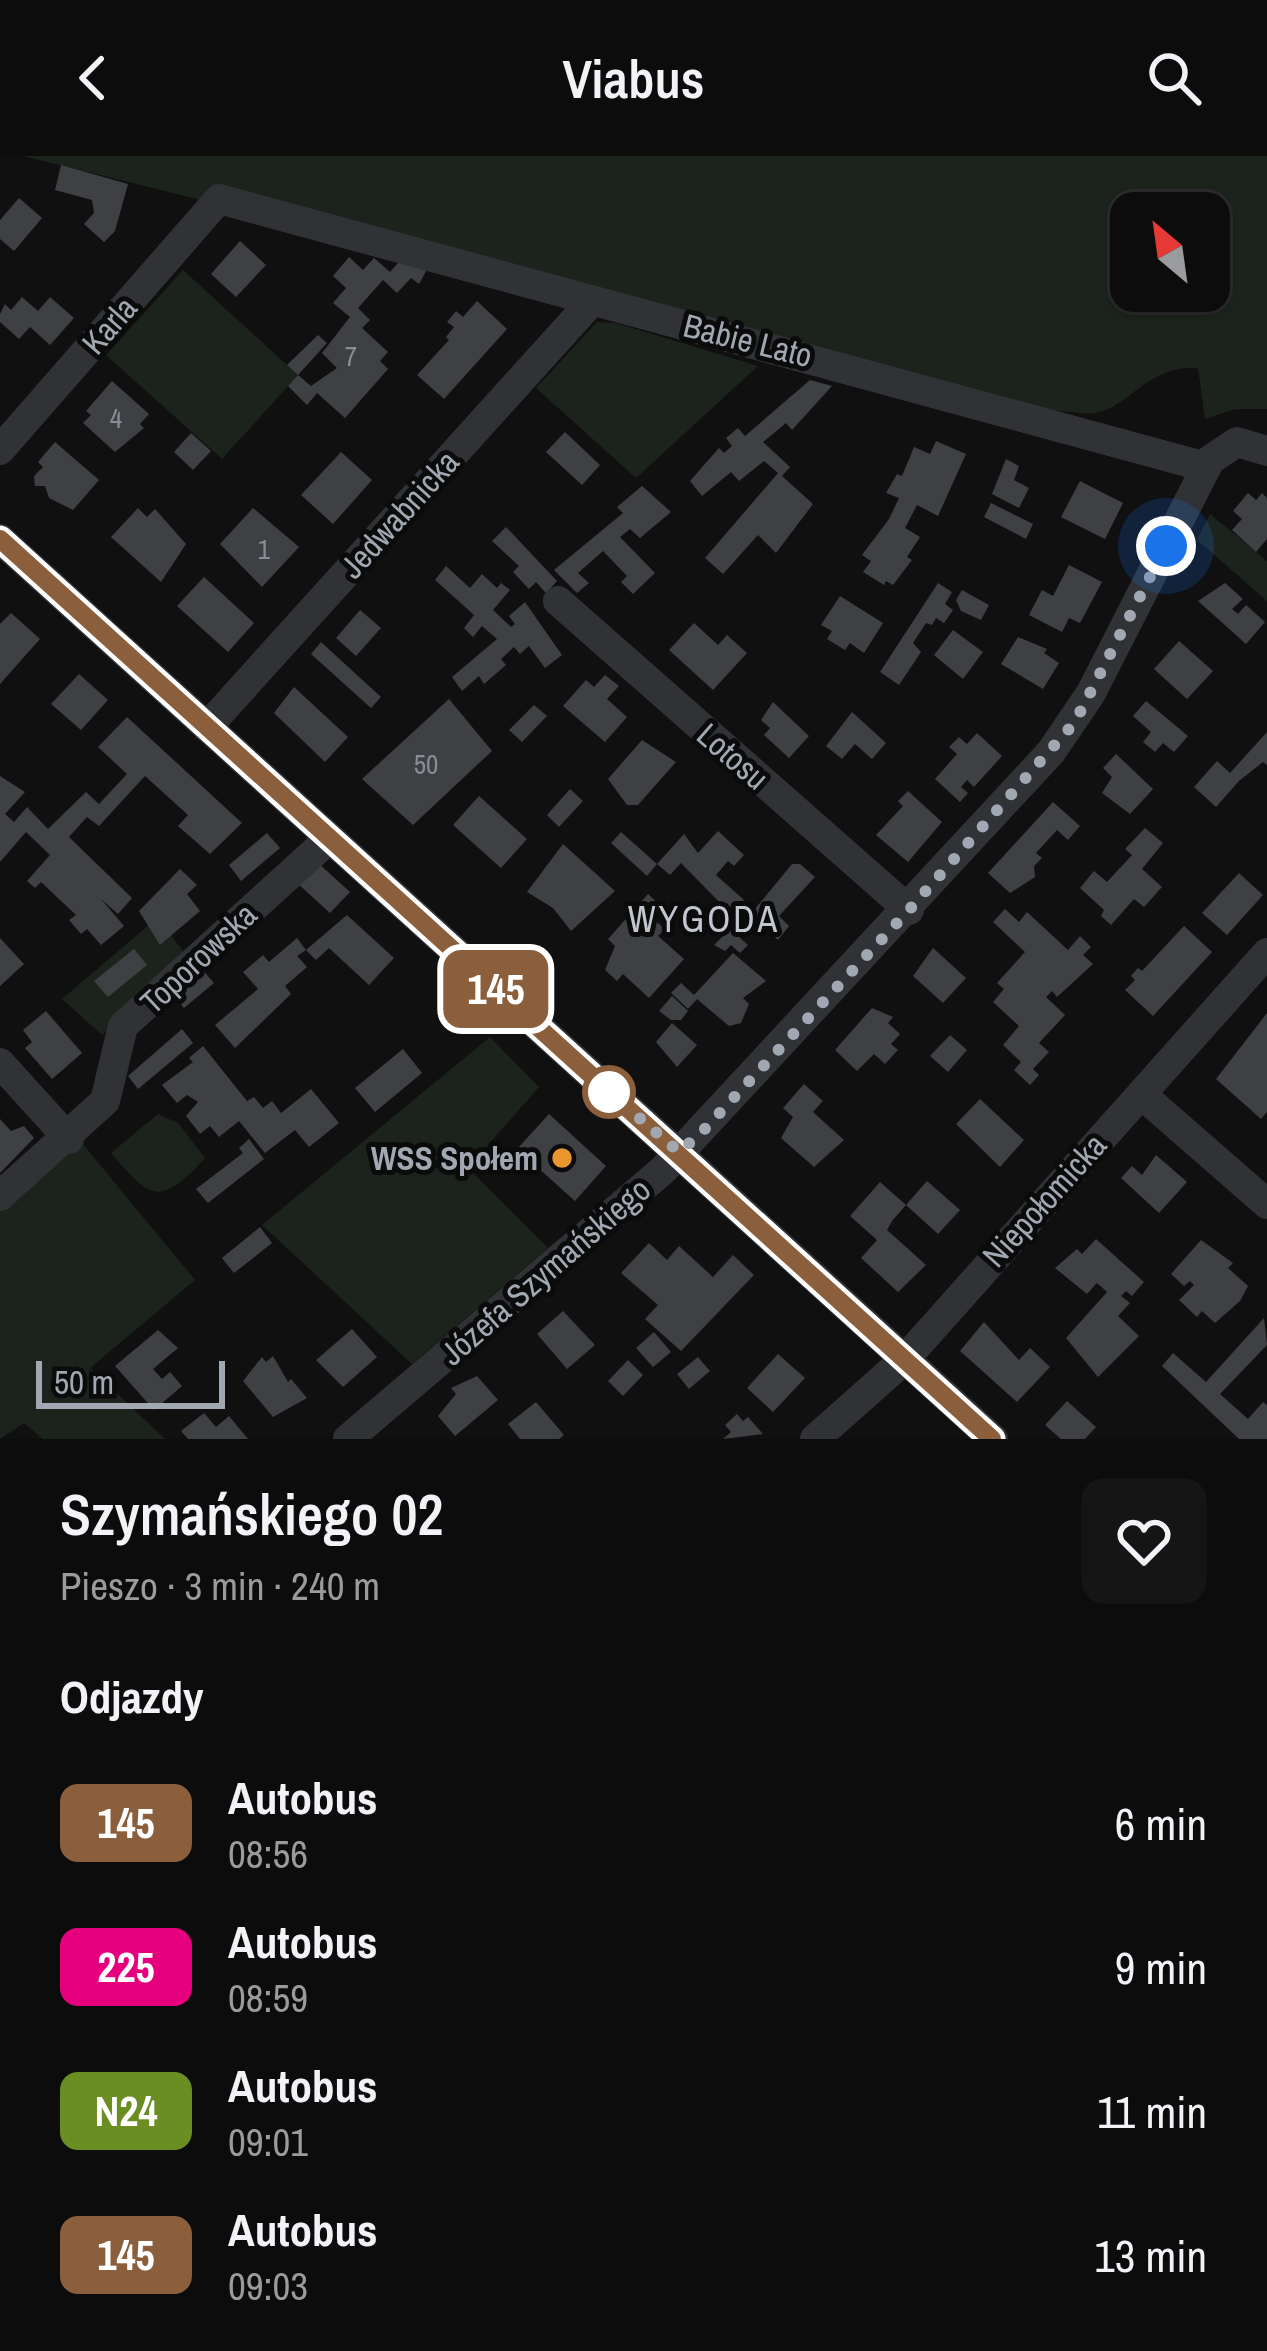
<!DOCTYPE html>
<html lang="pl">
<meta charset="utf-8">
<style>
body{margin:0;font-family:"Archivo Narrow",sans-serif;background:#151516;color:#f1f3f6;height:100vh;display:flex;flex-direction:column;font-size:45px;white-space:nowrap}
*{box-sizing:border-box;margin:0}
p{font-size:39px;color:#9a9b9d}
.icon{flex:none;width:66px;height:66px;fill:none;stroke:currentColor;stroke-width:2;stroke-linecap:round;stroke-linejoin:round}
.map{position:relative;height:1283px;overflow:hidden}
.details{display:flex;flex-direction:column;background:#0c0c0d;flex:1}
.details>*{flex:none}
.badge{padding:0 24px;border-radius:18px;font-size:42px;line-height:78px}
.needle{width:78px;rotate:331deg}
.buttons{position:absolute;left:1110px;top:36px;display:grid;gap:24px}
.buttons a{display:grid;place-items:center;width:120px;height:120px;border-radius:24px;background:#0c0c0d;box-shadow:0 3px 9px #0004,0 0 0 3px #2c2c2e;font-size:60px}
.scale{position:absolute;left:36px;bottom:30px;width:189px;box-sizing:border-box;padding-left:12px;border:6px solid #a1a8b1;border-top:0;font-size:33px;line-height:42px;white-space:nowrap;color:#a1a8b1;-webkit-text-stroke:9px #0b0b0c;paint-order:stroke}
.you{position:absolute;width:60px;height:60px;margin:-30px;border:9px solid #fff;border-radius:50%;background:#1a73e8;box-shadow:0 0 0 18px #1a73e833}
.map>.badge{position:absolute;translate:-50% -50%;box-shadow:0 0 0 6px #fff}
h2{padding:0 60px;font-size:45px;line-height:108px}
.round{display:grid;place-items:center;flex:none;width:126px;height:126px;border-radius:24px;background:#151516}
.head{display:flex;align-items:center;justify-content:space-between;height:204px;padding:0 60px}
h1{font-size:57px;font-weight:600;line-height:90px}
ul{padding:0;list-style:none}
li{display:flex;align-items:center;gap:36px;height:144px;padding:0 60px}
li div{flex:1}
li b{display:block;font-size:45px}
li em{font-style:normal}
li .badge{min-width:132px;font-weight:700;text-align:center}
header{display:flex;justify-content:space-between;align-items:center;height:156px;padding:0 60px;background:#0c0c0d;font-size:54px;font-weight:600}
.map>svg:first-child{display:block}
.green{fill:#1c231c;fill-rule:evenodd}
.building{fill:#3f4044}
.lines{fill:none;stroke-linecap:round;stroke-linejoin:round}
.minor{stroke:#313236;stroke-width:30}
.line-casing{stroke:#fff;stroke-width:27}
.line{stroke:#8b5e3c;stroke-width:18}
.walk{stroke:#a1a8b1;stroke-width:12;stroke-dasharray:0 21.6}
.stop-dot{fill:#fff;stroke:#8b5e3c;stroke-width:6}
.poi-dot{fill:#ea962f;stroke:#0b0b0c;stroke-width:4.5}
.labels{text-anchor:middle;stroke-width:10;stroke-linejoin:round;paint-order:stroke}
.number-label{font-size:27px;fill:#888e96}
.street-label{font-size:33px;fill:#a1a8b1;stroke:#0b0b0c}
.poi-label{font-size:33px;font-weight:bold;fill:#a1a8b1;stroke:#0b0b0c;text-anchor:end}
.neighbourhood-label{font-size:36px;letter-spacing:3px;fill:#c2c6ce;stroke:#0b0b0c}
</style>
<header><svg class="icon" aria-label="back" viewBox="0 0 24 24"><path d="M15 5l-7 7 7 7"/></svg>Viabus<svg class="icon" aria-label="search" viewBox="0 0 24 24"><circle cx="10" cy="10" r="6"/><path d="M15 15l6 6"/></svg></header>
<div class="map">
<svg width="1267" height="1283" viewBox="0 0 1267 1283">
<rect width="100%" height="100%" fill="#101011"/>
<path class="green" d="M23 0H1267V253H1235L1205 263 1198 212C1147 209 1129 252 1095 257 1084 259 1068 255 1056 255ZM1131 57H1209V135H1131Z
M183 114 298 219 222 303 106 199Z
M597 166 616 167 758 210 636 322 536 232Z
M1210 358 1267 405V445L1197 384Z
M157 762 188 801 102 879 62 843Z
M490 881 539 931 468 1012 548 1092 412 1208 262 1069Z
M158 958 178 967 205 1002C160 1051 151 1044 111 997Z
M82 987 195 1124 90 1212 165 1283H43L24 1267 0 1283V1050Z"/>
<path class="building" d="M61 9 128 28 115 75 104 86 84 68 94 57 92 44 55 34Z
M19 42 42 62 14 95 0 83V64Z
M240 85 266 109 236 141 211 118Z
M405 99 430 108 419 128 411 122 397 137 383 124 358 152 370 164 362 172 388 196 380 205 388 213 345 262 317 237 307 249 288 230 298 219 287 209 318 179 327 187 298 219 311 230 337 212 322 197 350 161 333 147 346 132 333 120 349 101 363 114 374 102 390 116Z
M22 141 38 155 50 141 74 162 50 189 30 171 19 183 0 166V158L5 148 11 154Z
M477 145 507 173 444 243 417 219 449 184 446 181 454 171 447 166 456 155 463 161Z
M810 224 832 230 792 274 786 267 763 286 790 311 782 320 813 348 776 397 758 379 723 418 705 402 778 317 764 305 739 325 731 316 702 340 690 325 719 292 724 297 732 290 726 282 738 272 745 280Z
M112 225 149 258 140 268 144 272 115 296 83 267 91 259 86 255Z
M565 276 600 309 582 329 546 296Z
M191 277 211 295 193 314 174 296Z
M936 285 966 298 938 360 917 349 905 372 920 381 907 401 912 404 893 429 886 425 884 429 863 416 871 405 862 399 889 363 899 342 886 337 897 318 902 320 914 291 930 298Z
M55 286 99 324 73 354 49 342 45 330H35L34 320 43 311 38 306Z
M341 296 372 324 333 368 301 339Z
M1006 303 1019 310 1014 324 1029 332 1019 352 992 338Z
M1080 325 1123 347 1105 383 1061 361Z
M642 330 671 356 640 382 630 373 620 381 655 417 633 438 621 426 627 420 603 395 578 417 589 427 577 437 554 414 623 357 617 351Z
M1248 337 1256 344 1262 337 1267 342V383L1256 396 1232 374 1242 363 1233 355Z
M991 347 1033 368 1026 383 984 361Z
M138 352 147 361 155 353 186 388 161 426 111 381Z
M253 352 299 391 262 431 220 388Z
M506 371 557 425 546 437 536 426 529 433 513 416 519 410 492 385Z
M1069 409 1102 426 1080 467 1069 462 1062 476 1029 459 1042 434 1053 440Z
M446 410 470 432 482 418 497 432 501 427 510 434 493 454 511 471 515 468 509 460 525 446 562 499 545 512 529 490 520 498 514 491 501 503 506 509 484 528 479 520 462 535 452 521 497 483 482 470 473 481 464 472 474 459 435 424Z
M204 421 254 467 228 496 177 450Z
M938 427 952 436 945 448 953 454 944 467 936 462 932 469 926 467 913 487 921 496 899 529 880 516Z
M1225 427 1243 443 1232 453 1238 458 1246 449 1265 466 1246 488 1198 445Z
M962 434 989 449 981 464 961 455 956 444Z
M840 440 883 467 864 497 850 487 845 494 827 483 832 475 821 469Z
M360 454 381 472 356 500 336 482Z
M11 457 40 483 0 528V468Z
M694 467 718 489 727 479 747 497 713 534 669 494Z
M953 474 983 496 963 523 934 499Z
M1018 481 1047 493 1044 497 1059 507 1043 533 1001 508Z
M1179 485 1213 515 1187 543 1154 513Z
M321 486 381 541 371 552 311 498Z
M79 518 108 544 81 574 51 548Z
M605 519 619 530 607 543 627 561 605 586 563 550 586 524 594 531Z
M294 531 348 581 325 606 274 557Z
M449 543 492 595 413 669 362 623Z
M1146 545 1188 580 1174 596 1163 587 1155 596 1143 586 1151 576 1133 560Z
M773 546 809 580 789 602 764 579 770 572 761 564Z
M534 549 547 560 522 586 509 574Z
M852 556 886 587 872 603 855 588 842 603 826 590Z
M127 561 242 667 210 698 178 670 188 659 145 620 99 670 87 661 69 681 132 742 118 758 101 743 124 770 101 789 87 773 81 778 69 764 76 759 41 726 35 732 27 725 50 699 26 676 0 706V620L25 636 5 658 14 666 27 651 48 673 86 636 99 648 127 618 98 591Z
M1267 576V609L1263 606 1239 625 1216 651 1194 631 1217 605 1230 617Z
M977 577 1002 600 974 631 967 624 961 631 968 637 960 646 935 623 957 598 949 591 959 581 967 588Z
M642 584 676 606 638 649H627L608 623Z
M1116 598 1153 633 1130 658 1102 637 1112 621 1103 612Z
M570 633 583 645 559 671 547 659Z
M908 635 942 666 908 706 876 679 903 650 898 645Z
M479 640 527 683 501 712 453 669Z
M1053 646 1080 670 1068 684 1057 674 1036 697 1042 702 1034 710 1035 721 1010 737 988 717Z
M1145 672 1163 687 1142 713 1162 731 1144 751 1134 743 1111 769 1101 760 1104 754 1080 732 1094 715 1107 726 1132 699 1125 693Z
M718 675 744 699 734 710 728 705 716 719 744 744 731 758 681 707 670 719 657 708 647 720 611 687 621 676 657 708 684 678 698 697Z
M267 677 280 692 241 725 229 709Z
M563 688 615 735 571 775 553 752 527 736Z
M316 705 350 736 330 757 296 726Z
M792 708H800L815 721 779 760 789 770 778 784 750 759Z
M180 713 197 729 187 738 200 755 160 789 139 755Z
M1239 717 1263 739 1227 779 1202 757Z
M648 738 662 751 652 762 665 773 658 780 684 803 649 842 623 818 617 825 605 814 615 790 608 783Z
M1005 753 1019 766 1027 756 1068 794 1080 780 1091 791 1083 799 1093 808 1057 841 1052 835 1046 841 1065 859 1039 887 1049 896 1033 913 1039 919 1030 929 1014 914 1021 906 1003 889 1019 870 993 846 1004 833 997 827 1025 796 993 766Z
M347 759 394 802 369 829 329 792 316 804 306 794 297 800 307 811 285 830 291 838 235 892 215 869 258 833 243 816 263 799 269 806 297 782 306 794Z
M1184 770 1212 796 1153 860 1125 834 1135 824 1131 820 1138 812 1142 815Z
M730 773 748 789 740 797 731 789 725 795 714 789Z
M0 782 24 808 0 830Z
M933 792 966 822 943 847 913 820Z
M134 793 147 809 108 841 94 825Z
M733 797 766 825 743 842 749 848 741 867 729 870 697 843 688 853 671 837 681 827 694 839Z
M201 812 214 827 184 852 171 836Z
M672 840 688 855 681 864H671L659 855Z
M872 852 893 861 888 867 900 878 891 888 898 894 885 908 874 898 857 915 835 894Z
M46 855 82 897 52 923 25 892 32 886 23 874Z
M1267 857V956L1261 963 1216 923Z
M672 867 697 889 677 911 656 886Z
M182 873 193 887 138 933 128 920Z
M950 879 967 894 948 916 930 900Z
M203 890 247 945 254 941 263 952 272 945 281 957 311 933 339 967 309 991 295 974 265 997 239 965 219 981 210 970 200 978 186 960 198 946 187 939 177 947 162 929 193 906 189 902Z
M403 893 422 917 375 956 355 932Z
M804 928 823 945 813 956 844 984 814 1011 781 982 793 961 783 952Z
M980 943 1024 984 1000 1011 956 968Z
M549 958 606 1010 575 1045 517 993Z
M0 963 11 975 24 970 34 982 0 1017Z
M249 983 264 1003 208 1047 196 1033 243 997 239 992Z
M1156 999 1187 1026 1159 1057 1121 1022 1132 1010 1142 1019Z
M927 1025 960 1054 938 1078 906 1049 892 1065 887 1074 926 1109 898 1136 861 1102 877 1084 850 1060 880 1026 906 1049Z
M260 1071 272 1087 234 1117 222 1102Z
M1096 1083 1144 1126 1132 1140 1126 1135 1121 1140 1130 1147 1118 1160 1139 1180 1098 1221 1066 1182 1107 1136 1097 1127 1087 1138 1055 1112 1077 1093 1082 1098Z
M1201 1084 1233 1107 1228 1112 1248 1130 1240 1145 1215 1167 1202 1155 1197 1161 1179 1144 1194 1129 1190 1125 1184 1130 1171 1118Z
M649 1087 667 1104 679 1090 713 1121 733 1099 754 1119 681 1195 645 1163 658 1149 621 1117Z
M563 1155 595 1189 567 1213 537 1178Z
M1264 1162 1267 1189 1220 1238 1248 1263 1263 1246 1267 1249V1283H1239L1162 1210 1173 1197 1206 1226Z
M984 1166 1019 1204 1030 1192 1050 1211 1017 1246 960 1195Z
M352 1173 377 1201 343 1231 316 1204Z
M158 1174 178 1192 153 1213 162 1223 170 1216 182 1230 154 1254 115 1210Z
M654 1176 671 1196 653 1211 636 1192Z
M778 1198 805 1222 773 1256 747 1232Z
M273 1200 288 1226 291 1223 307 1242 273 1261 243 1225 262 1201 266 1206Z
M698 1201 710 1215 689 1233 677 1218Z
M628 1204 643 1219 623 1240 608 1225Z
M477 1220 498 1244 455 1280 438 1260 456 1238 451 1232Z
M1067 1245 1096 1271 1085 1283H1061L1045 1269Z
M536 1246 564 1279 559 1283H520L508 1268Z
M204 1257 216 1271 229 1260 248 1283H188L181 1275Z
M737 1258 743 1265 748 1261 763 1278 723 1283 731 1276 725 1269Z"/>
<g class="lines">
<path class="minor" d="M0 294 219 43 1206 311
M0 383 993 1283
M558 445 909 754
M207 571 592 145
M0 907 69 983
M1141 938 1267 1048
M0 1040 105 945 123 870 330 682
M348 1283 663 1014 1051 596 1091 537 1210 304 1237 286 1267 295
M815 1283 905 1203 1267 797"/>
</g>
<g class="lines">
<g class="line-casing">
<path id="line" d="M0 383 992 1283"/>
</g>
<use href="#line" class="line"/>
<path class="walk" d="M609 936 600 928 679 996 700 978 909 754 1075 566 1166 390"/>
</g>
<circle class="stop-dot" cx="609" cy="936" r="24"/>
<circle class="poi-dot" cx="562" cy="1002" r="12"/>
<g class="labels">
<g class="number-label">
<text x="351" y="210">7</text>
<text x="116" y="272">4</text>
<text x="264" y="403">1</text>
<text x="426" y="618">50</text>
</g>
<g class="street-label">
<text transform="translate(109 169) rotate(-49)" y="12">Karla</text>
<text transform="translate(748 184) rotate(14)" y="12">Babie Lato</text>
<text transform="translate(399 358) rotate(-48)" y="12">Jedwabnicka</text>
<text transform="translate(733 600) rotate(41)" y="12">Lotosu</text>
<text transform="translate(198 802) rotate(-43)" y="12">Toporowska</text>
<text transform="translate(1044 1044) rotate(-48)" y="12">Niepołomicka</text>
<text transform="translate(545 1115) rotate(-41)" y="12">Józefa Szymańskiego</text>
</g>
<g class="poi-label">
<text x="538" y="1014">WSS Społem</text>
</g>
<g class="neighbourhood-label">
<text x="704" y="776">WYGODA</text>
</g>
</g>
</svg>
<div class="buttons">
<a><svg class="needle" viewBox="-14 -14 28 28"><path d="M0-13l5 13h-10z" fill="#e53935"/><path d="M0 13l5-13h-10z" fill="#9a9b9d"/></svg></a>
</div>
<div class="scale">50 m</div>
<div class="you" style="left:1166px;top:390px"></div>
<b class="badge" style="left:496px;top:833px;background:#8b5e3c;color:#fff">145</b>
</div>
<section class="details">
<div class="head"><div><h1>Szymańskiego 02</h1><p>Pieszo · 3 min · 240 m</p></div><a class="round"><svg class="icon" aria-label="heart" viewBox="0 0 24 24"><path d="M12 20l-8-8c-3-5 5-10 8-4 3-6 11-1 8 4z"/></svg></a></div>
<h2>Odjazdy</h2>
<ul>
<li><span class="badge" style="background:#8b5e3c;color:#fff">145</span><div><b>Autobus</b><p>08:56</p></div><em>6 min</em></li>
<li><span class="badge" style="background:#e6007e;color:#fff">225</span><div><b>Autobus</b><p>08:59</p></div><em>9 min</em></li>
<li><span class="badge" style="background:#6b8e23;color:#fff">N24</span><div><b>Autobus</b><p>09:01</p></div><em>11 min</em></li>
<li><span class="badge" style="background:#8b5e3c;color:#fff">145</span><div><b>Autobus</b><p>09:03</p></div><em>13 min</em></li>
</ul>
</section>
